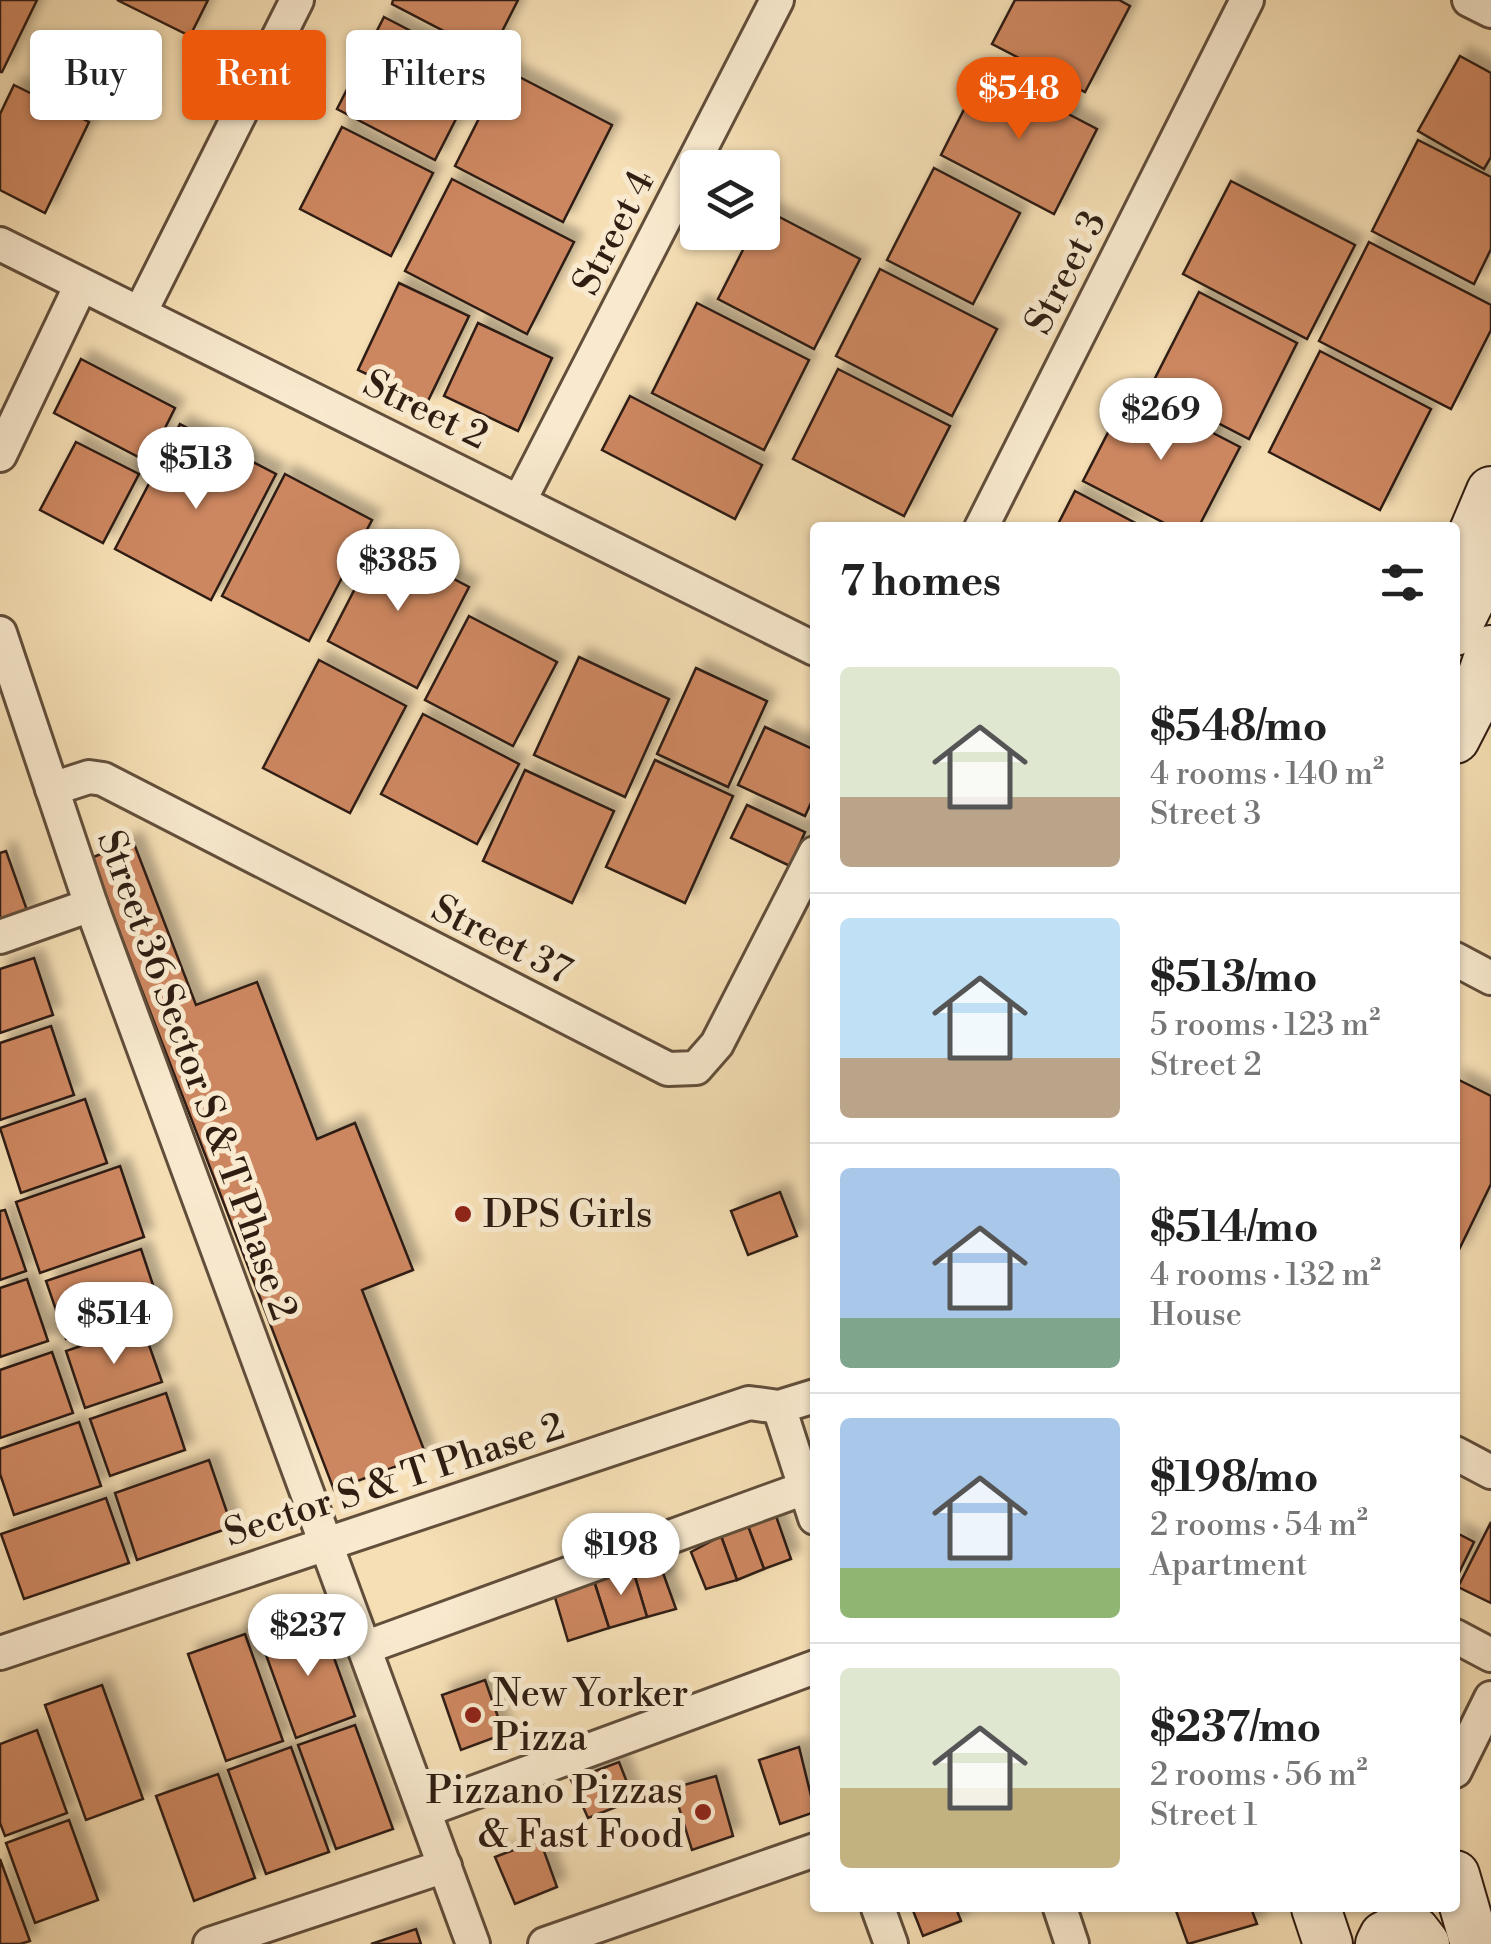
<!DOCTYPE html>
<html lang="en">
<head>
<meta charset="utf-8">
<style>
  :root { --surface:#fff; --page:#f2f2f2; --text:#222; --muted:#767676; --line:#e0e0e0; --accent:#ea580c }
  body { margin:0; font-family:"Libre Bodoni",serif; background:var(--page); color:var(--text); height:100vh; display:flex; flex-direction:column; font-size:38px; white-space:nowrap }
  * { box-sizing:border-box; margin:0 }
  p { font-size:32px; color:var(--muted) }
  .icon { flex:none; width:55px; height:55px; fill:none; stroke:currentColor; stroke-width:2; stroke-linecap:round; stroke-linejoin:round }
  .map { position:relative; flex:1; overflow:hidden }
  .details { position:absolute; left:810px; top:522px; width:650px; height:1390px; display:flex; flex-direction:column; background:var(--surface); border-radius:10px; box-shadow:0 2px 8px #0004 }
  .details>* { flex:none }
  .top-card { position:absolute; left:30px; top:30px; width:630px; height:90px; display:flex; gap:20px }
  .controls { position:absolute; left:680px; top:150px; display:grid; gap:20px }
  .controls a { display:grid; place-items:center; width:100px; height:100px; border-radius:10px; background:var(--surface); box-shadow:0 2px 8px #0004; font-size:50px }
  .price { position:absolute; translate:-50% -85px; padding:0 22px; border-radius:35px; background:#fff; color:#222; font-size:32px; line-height:65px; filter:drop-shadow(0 2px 5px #0008) }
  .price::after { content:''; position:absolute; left:50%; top:60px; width:30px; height:22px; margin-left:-15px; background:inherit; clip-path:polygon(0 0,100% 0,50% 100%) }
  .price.active { background:var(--accent); color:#fff }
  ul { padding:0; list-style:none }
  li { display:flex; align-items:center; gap:30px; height:250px; padding:0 30px }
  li+li { border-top:2px solid var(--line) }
  li span { display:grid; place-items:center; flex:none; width:280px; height:200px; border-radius:10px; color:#555 }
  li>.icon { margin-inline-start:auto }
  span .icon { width:120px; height:120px; fill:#fffc; stroke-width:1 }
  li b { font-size:42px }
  h2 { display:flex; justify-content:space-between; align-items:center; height:120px; padding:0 30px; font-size:42px }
  .tag { padding:0 35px; border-radius:10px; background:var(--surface); box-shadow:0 2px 8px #0004; font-size:35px; line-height:90px }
  .tag.active { background:var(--accent); color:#fff }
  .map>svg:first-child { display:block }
  .building { fill:#cd8761; stroke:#2f1d12; stroke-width:2.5; filter:url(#shadow) }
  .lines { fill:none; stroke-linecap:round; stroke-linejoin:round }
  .minor-casing { stroke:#614e3b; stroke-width:38 }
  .secondary-casing { stroke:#2f1d12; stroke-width:52 }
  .minor { stroke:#f9eacf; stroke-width:32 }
  .secondary { stroke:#f9eacf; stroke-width:48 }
  .poi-dot { fill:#8f2418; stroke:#f9eacf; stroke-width:4 }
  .labels { text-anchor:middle; stroke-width:10; stroke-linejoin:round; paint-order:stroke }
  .street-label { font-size:38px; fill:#2f1d12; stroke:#f9eacf }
  .poi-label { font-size:38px; fill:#2f1d12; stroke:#f9eacf; text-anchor:start }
</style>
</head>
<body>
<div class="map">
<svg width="1491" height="1944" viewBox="0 0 1491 1944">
  <defs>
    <filter id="shadow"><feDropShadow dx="9" dy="-9" stdDeviation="5" flood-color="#0004"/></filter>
  </defs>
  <rect width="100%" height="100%" fill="#f6dfb5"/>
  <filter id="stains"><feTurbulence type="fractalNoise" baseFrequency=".002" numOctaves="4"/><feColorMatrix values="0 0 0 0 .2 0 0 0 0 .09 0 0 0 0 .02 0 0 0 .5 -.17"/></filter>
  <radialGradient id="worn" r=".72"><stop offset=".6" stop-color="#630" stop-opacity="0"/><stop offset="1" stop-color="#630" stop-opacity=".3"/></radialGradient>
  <!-- building -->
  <g class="building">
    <polygon points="0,0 37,0 2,72 0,72"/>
    <polygon points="117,0 208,0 190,36"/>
    <polygon points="393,0 518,0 490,55 392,4"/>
    <polygon points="1015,0 1119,0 1130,6 1085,92 992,44"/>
    <polygon points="384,17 482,68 435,160 337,109"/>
    <polygon points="1460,56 1491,73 1491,157 1484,169 1418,131"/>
    <polygon points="504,69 612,125 563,222 455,166"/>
    <polygon points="984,70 1097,129 1054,214 941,155"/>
    <polygon points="14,85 89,122 45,213 0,190 0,114"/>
    <polygon points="342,127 433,173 391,256 300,209"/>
    <polygon points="1418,140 1491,177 1491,249 1474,284 1372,231"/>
    <polygon points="934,168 1020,213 973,304 887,260"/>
    <polygon points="452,179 574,242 527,334 405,271"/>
    <polygon points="1231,181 1355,245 1307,339 1183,274"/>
    <polygon points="764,209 860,259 814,349 718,299 752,232 762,232"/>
    <polygon points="1369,242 1491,305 1491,330 1451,409 1319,341"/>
    <polygon points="880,269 997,329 952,416 836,356"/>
    <polygon points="399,283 469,316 427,403 358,370"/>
    <polygon points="1199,292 1297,343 1249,439 1150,388"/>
    <polygon points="697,303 809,360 764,450 652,393"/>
    <polygon points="478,323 552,358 518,431 444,396"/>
    <polygon points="1320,351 1431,409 1380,510 1269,452"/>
    <polygon points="81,359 175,408 148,462 54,413"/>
    <polygon points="838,369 950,426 904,516 793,459"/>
    <polygon points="1130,390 1240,447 1198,528 1174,528 1083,481"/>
    <polygon points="630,396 762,465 735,519 602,450"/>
    <polygon points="180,424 276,474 211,600 115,549"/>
    <polygon points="76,442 139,474 103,543 40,510"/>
    <polygon points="285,474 372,520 309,641 222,596"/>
    <polygon points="1075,491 1145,528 1056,528"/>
    <polygon points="380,540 469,587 417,688 328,641"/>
    <polygon points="469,616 557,662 513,746 425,700"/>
    <polygon points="579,657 669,699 625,797 534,755"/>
    <polygon points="319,660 406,706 350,813 263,768"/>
    <polygon points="696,668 767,701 728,787 657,754"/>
    <polygon points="423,714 519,764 477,844 381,794"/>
    <polygon points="765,727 815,750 815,794 805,816 738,785"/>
    <polygon points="655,760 733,796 685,903 606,867"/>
    <polygon points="525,770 614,811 572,903 483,861"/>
    <polygon points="747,805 805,832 790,866 731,838"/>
    <polygon points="133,841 196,1005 257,982 317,1139 355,1123 413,1270 362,1290 426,1455 334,1490 91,858"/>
    <polygon points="6,851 28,913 0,923 0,853"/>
    <polygon points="34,958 53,1015 0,1033 0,969"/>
    <polygon points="51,1026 74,1095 0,1120 0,1043"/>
    <polygon points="1455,1078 1491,1096 1491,1184 1455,1258"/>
    <polygon points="85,1099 107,1163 21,1193 0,1128"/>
    <polygon points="120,1166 144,1237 40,1273 16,1202"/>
    <polygon points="780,1192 797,1236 748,1255 731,1211"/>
    <polygon points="5,1210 26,1271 0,1280 0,1211"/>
    <polygon points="141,1249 160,1306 66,1339 46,1281"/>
    <polygon points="27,1279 48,1341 0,1357 0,1288"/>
    <polygon points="142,1325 162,1382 85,1408 66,1351"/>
    <polygon points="52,1352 73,1413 0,1438 0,1370"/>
    <polygon points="166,1393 185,1450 110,1476 90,1419"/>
    <polygon points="79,1422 101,1486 14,1515 0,1474 0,1449"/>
    <polygon points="209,1460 232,1527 137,1560 115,1493"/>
    <polygon points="106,1498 129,1563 24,1599 1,1534"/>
    <polygon points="776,1516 791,1559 764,1569 748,1526"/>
    <polygon points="1491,1522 1491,1603 1458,1587"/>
    <polygon points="748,1526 764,1569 737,1580 721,1536"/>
    <polygon points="1455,1532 1474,1542 1455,1581"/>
    <polygon points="721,1536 737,1580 706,1589 691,1552"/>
    <polygon points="658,1559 676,1609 647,1617 632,1567"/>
    <polygon points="632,1567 647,1617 609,1628 594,1581"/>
    <polygon points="594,1581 609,1628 568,1641 554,1594"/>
    <polygon points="320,1619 355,1716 296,1738 261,1641"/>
    <polygon points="245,1634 283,1741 226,1761 188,1654"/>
    <polygon points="485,1680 504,1734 461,1750 442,1695"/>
    <polygon points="102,1685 143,1799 86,1820 45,1705"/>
    <polygon points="355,1725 393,1829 336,1849 298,1745"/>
    <polygon points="37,1730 67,1813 5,1836 0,1823 0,1744"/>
    <polygon points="291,1747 329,1852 266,1874 228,1770"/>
    <polygon points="799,1747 815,1812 780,1824 759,1760"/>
    <polygon points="619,1762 634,1800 588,1818 571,1780"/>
    <polygon points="218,1774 255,1878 194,1901 156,1796"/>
    <polygon points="716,1776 733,1836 692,1850 673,1788"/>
    <polygon points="69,1820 98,1900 35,1923 6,1843"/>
    <polygon points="540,1840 557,1887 515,1904 495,1857"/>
    <polygon points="0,1859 30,1941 20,1944 0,1944"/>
    <polygon points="912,1908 956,1908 961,1921 923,1936"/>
    <polygon points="1175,1908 1251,1908 1257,1924 1188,1944"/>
    <polygon points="416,1929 421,1944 371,1944"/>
  </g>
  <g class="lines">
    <!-- minor casing -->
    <g class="minor-casing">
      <g id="minor">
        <polyline points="1469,0 1491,11"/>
        <polyline points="0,244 815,649"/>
        <polyline points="140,313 297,0"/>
        <polyline points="0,455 81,285"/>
        <polyline points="520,500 777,0"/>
        <polyline points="981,528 1247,0"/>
        <polyline points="0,633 91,905 473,1944"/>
        <polyline points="52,789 89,777 103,779 668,1069 696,1068 717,1044 815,853"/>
        <polyline points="0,937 91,905"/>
        <polyline points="1455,959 1491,978"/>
        <polyline points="779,1407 815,1518"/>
        <polyline points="1455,1453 1491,1472"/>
        <polyline points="1455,1636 1491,1655"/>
        <polyline points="364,1648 805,1488"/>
        <polyline points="0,1653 749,1403 779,1407 815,1396"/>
        <polyline points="1455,1771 1491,1698"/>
        <polyline points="426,1810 815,1667"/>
        <polyline points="878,1908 891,1944"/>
        <polyline points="1060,1908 1072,1944"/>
        <polyline points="210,1944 445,1866"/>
        <polyline points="545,1944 815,1850"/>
      </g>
    </g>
    <!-- secondary casing -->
    <g class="secondary-casing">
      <g id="secondary">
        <polyline points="1455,576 1491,491"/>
        <polyline points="1455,631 1491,558"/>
        <polyline points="1455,739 1471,708 1491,650"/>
        <polyline points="1455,1875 1475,1944"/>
        <polyline points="1316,1908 1328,1944"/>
        <polyline points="1380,1944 1384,1936 1401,1927 1415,1931 1425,1944"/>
      </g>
    </g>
    <!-- minor -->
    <use href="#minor" class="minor"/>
    <!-- secondary -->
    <use href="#secondary" class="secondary"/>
  </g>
  <!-- markers -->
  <g class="poi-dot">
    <circle cx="463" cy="1214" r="10"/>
    <circle cx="473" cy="1715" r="10"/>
    <circle cx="703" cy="1812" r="10"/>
  </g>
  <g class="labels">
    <!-- street labels -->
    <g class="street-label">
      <text transform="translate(613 232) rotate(-63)" y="13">Street 4</text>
      <text transform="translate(1065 272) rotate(-63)" y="13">Street 3</text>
      <text transform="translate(426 409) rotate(26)" y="13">Street 2</text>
      <text transform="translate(502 939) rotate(27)" y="13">Street 37</text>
      <text transform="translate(198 1075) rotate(70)" y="13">Street 36 Sector S &amp; T Phase 2</text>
      <text transform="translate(394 1479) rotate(-18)" y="13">Sector S &amp; T Phase 2</text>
    </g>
    <!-- poi labels -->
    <g class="poi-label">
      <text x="483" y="1227">DPS Girls</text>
      <text x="493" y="1706">New Yorker<tspan x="493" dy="44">Pizza</tspan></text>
      <text x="683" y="1803" text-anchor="end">Pizzano Pizzas<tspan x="683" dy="44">&amp; Fast Food</tspan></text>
    </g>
  </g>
  <rect width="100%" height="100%" filter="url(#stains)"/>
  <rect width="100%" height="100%" fill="url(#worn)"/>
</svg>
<div class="controls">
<a><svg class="icon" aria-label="layers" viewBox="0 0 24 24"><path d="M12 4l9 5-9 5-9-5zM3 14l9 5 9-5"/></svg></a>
</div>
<b class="price active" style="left:1019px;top:142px">$548</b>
<b class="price" style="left:1161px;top:463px">$269</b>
<b class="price" style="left:196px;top:512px">$513</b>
<b class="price" style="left:398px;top:614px">$385</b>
<b class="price" style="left:114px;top:1367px">$514</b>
<b class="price" style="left:621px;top:1598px">$198</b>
<b class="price" style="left:308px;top:1679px">$237</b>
<div class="top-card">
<a class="tag">Buy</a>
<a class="tag active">Rent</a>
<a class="tag">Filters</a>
</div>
<section class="details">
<h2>7 homes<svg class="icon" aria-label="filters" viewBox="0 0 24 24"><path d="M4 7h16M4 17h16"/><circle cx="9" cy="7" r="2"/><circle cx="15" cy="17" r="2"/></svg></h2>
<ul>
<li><span style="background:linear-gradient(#dfe7d0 65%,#b9a48a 0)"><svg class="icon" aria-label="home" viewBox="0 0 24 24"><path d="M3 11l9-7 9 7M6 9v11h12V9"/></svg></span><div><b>$548/mo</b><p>4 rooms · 140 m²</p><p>Street 3</p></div></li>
<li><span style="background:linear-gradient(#bfe0f5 70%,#b9a48a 0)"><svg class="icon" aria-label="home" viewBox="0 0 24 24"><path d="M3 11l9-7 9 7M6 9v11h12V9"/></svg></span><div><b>$513/mo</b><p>5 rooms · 123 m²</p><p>Street 2</p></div></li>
<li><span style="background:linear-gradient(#a9c7e8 75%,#7fa58c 0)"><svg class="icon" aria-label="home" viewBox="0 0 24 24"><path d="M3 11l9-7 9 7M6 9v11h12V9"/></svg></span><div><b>$514/mo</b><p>4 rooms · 132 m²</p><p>House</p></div></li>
<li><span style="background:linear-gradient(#a9c7e8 75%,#8fb573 0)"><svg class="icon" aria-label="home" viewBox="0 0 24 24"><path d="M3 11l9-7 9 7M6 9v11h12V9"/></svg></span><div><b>$198/mo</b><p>2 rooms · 54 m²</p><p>Apartment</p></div></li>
<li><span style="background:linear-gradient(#dfe7d0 60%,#c2b280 0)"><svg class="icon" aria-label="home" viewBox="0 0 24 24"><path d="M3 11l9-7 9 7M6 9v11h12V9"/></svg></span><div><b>$237/mo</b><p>2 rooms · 56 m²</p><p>Street 1</p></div></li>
</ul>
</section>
</div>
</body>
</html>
